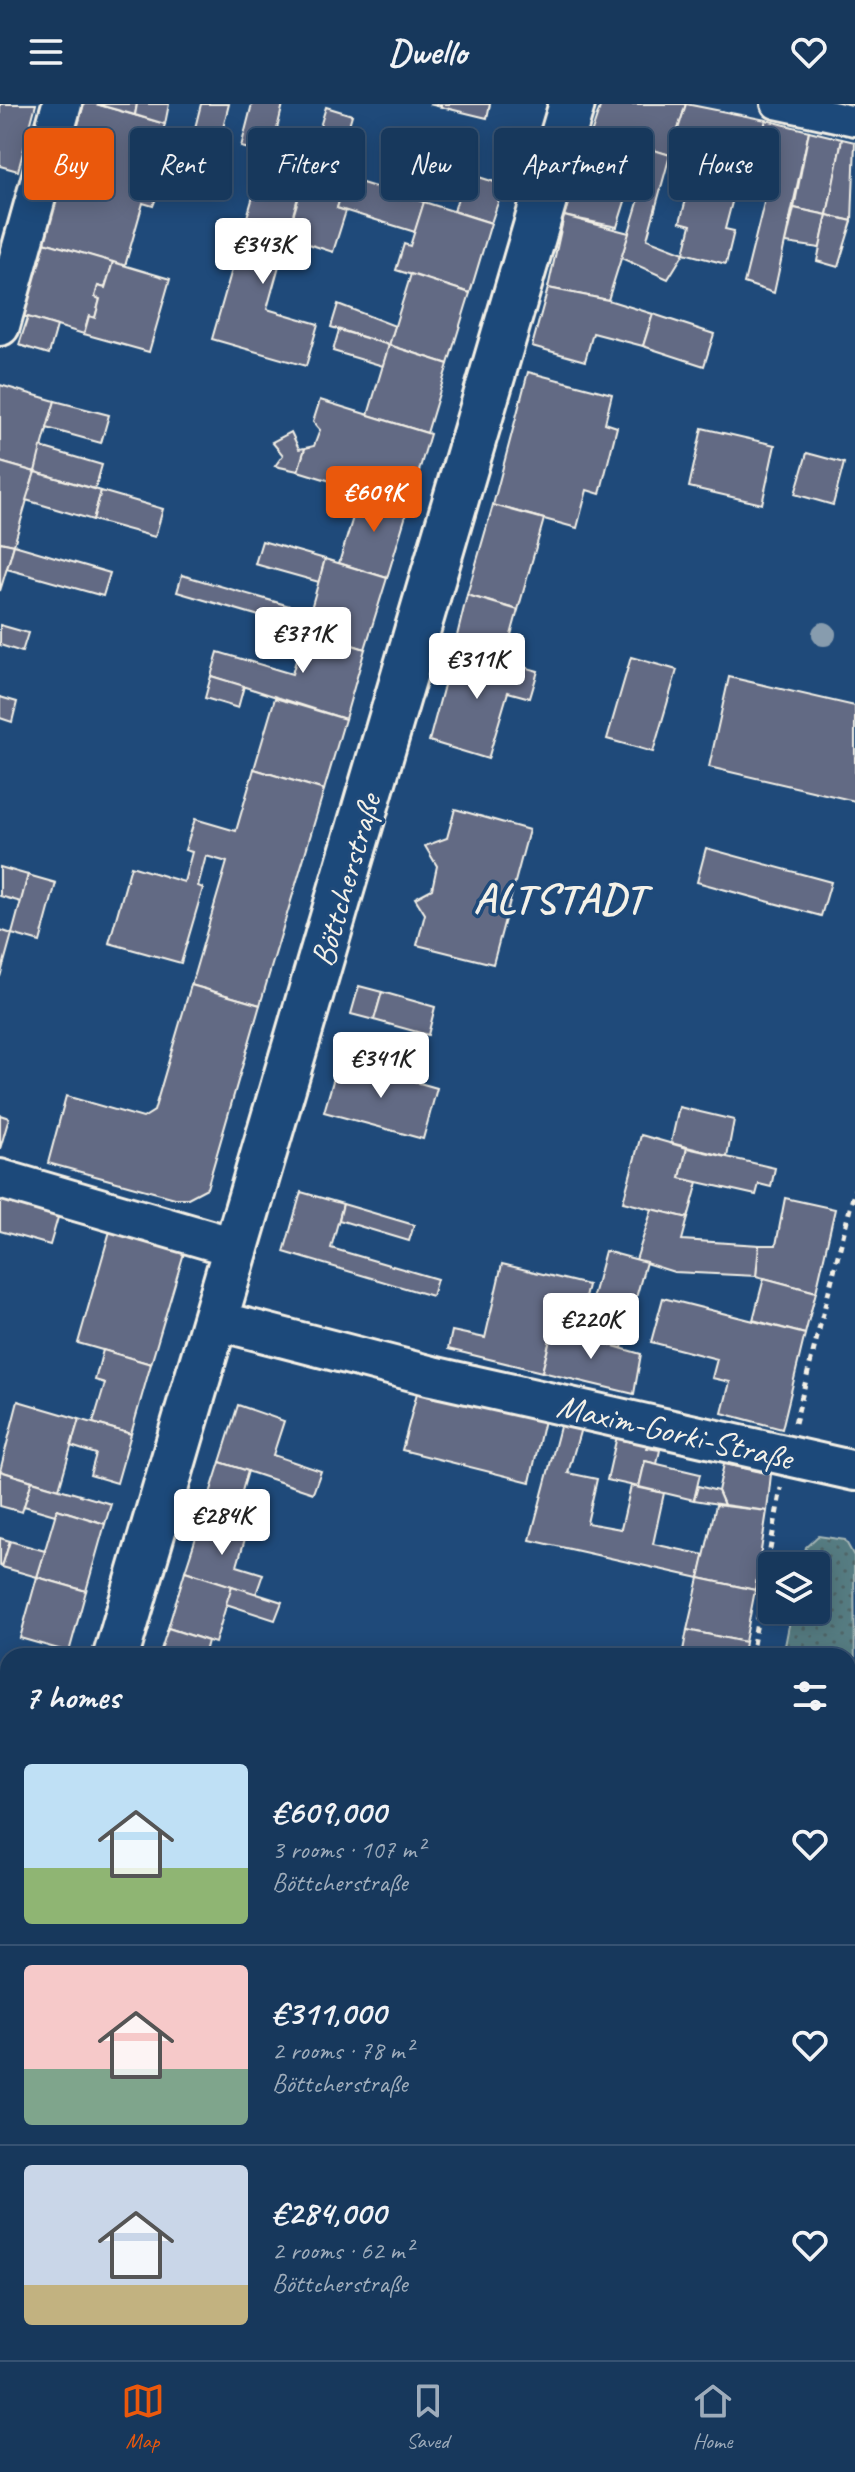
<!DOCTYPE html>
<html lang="en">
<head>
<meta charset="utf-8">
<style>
  :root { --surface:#17385c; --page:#244365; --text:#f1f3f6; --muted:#9eacbb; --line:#365272; --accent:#ea580c }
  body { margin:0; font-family:Caveat,sans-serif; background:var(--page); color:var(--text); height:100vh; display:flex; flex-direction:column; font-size:30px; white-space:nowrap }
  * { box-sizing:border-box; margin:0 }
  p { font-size:26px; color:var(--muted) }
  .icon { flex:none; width:44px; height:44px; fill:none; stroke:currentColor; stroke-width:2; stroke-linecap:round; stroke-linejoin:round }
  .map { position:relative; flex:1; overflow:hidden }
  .side { position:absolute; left:0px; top:1544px; width:856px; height:712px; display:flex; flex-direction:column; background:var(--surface); border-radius:24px 24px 0 0; box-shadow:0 4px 20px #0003,0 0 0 2px var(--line) }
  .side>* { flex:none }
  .hud { position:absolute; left:24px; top:24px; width:808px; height:72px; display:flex; gap:16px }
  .fabs { position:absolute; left:758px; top:1448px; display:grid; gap:16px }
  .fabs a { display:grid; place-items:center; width:72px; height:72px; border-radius:8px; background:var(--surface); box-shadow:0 4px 20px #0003,0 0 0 2px var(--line); font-size:40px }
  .price { position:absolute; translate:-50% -68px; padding:0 18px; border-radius:8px; background:#fff; color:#222; font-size:26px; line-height:52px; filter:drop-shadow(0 2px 4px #0008) }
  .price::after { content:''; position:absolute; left:50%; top:48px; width:24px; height:18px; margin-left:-12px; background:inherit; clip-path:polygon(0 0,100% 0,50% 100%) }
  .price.active { background:var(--accent); color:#fff }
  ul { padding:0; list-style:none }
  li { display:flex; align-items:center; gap:24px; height:200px; padding:0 24px }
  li+li { border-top:2px solid var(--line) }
  li span { display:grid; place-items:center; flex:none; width:224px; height:160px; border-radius:8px; color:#555 }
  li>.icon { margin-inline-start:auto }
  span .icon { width:96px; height:96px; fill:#fffc; stroke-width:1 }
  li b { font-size:34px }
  h2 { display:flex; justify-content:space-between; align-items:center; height:96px; padding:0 24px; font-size:34px }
  .tag { padding:0 28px; border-radius:8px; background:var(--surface); box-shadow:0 4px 20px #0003,0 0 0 2px var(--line); font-size:28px; line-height:72px }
  .tag.active { background:var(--accent); color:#fff }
  header { display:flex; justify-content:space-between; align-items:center; height:104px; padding:0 24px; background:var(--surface); font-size:36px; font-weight:800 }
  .dock { display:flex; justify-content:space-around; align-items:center; height:112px; border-top:2px solid var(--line); background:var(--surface); font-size:22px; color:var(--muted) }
  .dock a { display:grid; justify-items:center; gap:4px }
  .dock .active { color:var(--accent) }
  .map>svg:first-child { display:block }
  .grass { fill:url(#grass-dots); stroke:#a5b6b5; stroke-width:2 }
  .building { fill:#626a84; stroke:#f4f1e8; stroke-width:2 }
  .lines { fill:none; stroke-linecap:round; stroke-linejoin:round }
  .service-casing { stroke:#f4f1e8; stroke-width:24 }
  .pedestrian-casing { stroke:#f4f1e8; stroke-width:34 }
  .minor-casing { stroke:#f4f1e8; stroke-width:44 }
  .tertiary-casing { stroke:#f4f1e8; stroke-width:50 }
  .path { stroke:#f4f1e8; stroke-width:5; stroke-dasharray:6 6; stroke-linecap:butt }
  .service { stroke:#1f4a7a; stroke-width:18 }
  .pedestrian { stroke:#1f4a7a; stroke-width:28 }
  .minor { stroke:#1f4a7a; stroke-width:38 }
  .tertiary { stroke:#1f4a7a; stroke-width:44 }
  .tree { fill:#879cae }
  .labels { text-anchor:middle; stroke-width:7; stroke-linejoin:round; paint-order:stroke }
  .street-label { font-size:34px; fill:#f4f1e8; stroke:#1f4a7a }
  .district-label { font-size:42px; font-weight:bold; letter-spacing:2px; fill:#f4f1e8; stroke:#1f4a7a }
</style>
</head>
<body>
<header><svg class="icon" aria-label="menu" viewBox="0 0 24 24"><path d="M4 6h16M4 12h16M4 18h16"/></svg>Dwello<svg class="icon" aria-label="heart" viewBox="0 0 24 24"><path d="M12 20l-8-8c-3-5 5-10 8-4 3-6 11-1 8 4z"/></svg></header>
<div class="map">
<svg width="855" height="2256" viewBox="0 0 855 2256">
  <defs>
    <pattern id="grass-dots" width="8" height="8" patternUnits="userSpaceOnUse" patternTransform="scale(2)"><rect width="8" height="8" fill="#567c82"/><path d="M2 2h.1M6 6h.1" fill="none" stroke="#506567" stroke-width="1.8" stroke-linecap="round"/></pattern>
  </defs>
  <rect width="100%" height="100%" fill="#1f4a7a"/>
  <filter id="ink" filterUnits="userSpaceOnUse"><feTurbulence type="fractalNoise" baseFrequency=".0125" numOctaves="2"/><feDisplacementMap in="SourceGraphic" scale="16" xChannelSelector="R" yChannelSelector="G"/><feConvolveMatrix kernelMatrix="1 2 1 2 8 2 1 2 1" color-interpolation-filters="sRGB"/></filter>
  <g filter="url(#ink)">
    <!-- grass -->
    <g class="grass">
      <polygon points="818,1432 845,1436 854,1452 855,1580 848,1652 848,1552 783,1552 792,1506 816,1506 816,1462 802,1462 806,1443"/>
      <polygon points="0,2210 8,2212 8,2248 101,2248 99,2256 0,2256"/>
      <polygon points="438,2248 618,2248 618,2256 437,2256"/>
    </g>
    <!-- building -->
    <g class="building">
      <polygon points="0,0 36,0 18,67 0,62"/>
      <polygon points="84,0 96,0 165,20 144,90 156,94 153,102 143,99 125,162 44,138"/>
      <polygon points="96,0 137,0 135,11"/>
      <polygon points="137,0 169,0 165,20 135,11"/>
      <polygon points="201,0 229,0 220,36 194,28"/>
      <polygon points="252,0 283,0 271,50 241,43"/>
      <polygon points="429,0 490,0 487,14"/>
      <polygon points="601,0 686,0 670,51 642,43 617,123 564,112"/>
      <polygon points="686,0 766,16 749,83 737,79 725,125 734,127 726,160 684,149 691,121 680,118 696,58 670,51"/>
      <polygon points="326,3 352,11 334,70 308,62"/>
      <polygon points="766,16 809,27 774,189 744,179 767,87 749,83"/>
      <polygon points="405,21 477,39 466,69 397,48"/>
      <polygon points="809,27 842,35 827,111 794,104"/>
      <polygon points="842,35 855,38 852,117 827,111"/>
      <polygon points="654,46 670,51 647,135 684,149 668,175 621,154"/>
      <polygon points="308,62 346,74 337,104 346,107 333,148 287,133"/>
      <polygon points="466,69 504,81 491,119 454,107"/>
      <polygon points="346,74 424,98 415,128 337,104"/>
      <polygon points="256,82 298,93 267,205 318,220 306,262 212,235"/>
      <polygon points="424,98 491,119 470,189 396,166 404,140 410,142"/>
      <polygon points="794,104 827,111 820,144 786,139"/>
      <polygon points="827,111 852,117 838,163 817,157"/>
      <polygon points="564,112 629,129 608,196 548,184"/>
      <polygon points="44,138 113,158 105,184 98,182 95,193 100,195 95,214 89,212 84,230 23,212"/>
      <polygon points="113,158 170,175 149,248 84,230 89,212 95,214 100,195 95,193 98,182 105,184"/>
      <polygon points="411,170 470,189 448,260 389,241"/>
      <polygon points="548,184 608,196 653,210 643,242 593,229 585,257 532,242"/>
      <polygon points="338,200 395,222 389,241 331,223"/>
      <polygon points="653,210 714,230 704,262 643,242"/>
      <polygon points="28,213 57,222 49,250 19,241"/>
      <polygon points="339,226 389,241 383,262 333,247"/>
      <polygon points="389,241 448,260 427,329 368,311"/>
      <polygon points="528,268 612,290 605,319 617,323 600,390 587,386 577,424 493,401"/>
      <polygon points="0,281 55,297 35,368 0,358"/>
      <polygon points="320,296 430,330 409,401 298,367 305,344 314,342 320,326 313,318"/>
      <polygon points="55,297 109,311 101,339 47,324"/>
      <polygon points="702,324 775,341 762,400 689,383"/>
      <polygon points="291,328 299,345 305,344 298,367 275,362 283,351 272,338"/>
      <polygon points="41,343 102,361 95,385 35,368"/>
      <polygon points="807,349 844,359 833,401 795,390"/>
      <polygon points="0,358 35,368 14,441 0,438"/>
      <polygon points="35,368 101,387 93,416 26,396"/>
      <polygon points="101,387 163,405 155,433 93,416"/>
      <polygon points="361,387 409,401 387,474 339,459"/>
      <polygon points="493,401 544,415 518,506 467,491"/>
      <polygon points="262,437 325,455 319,478 255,460"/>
      <polygon points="0,438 14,441 0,487"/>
      <polygon points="14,441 110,469 103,492 7,465"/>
      <polygon points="325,455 387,474 365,545 305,526"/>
      <polygon points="182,471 293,503 287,520 177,488"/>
      <polygon points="467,491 518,506 504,556 454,544"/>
      <polygon points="0,521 28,529 22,548 0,541"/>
      <polygon points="305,526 365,545 345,615 211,572 218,548 292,570"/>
      <polygon points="454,544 538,567 530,594 508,588 488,655 429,637"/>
      <polygon points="631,553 677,566 653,648 607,635"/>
      <polygon points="211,572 244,582 238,604 205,594"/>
      <polygon points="729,573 855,602 855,697 709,663"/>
      <polygon points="0,593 17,598 12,618 0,614"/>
      <polygon points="275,594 345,615 324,686 254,665"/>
      <polygon points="254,665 324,686 260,901 191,881 227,758 206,752 198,782 203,784 181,859 109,839 131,762 184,778 192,748 185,746 195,715 236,727"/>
      <polygon points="455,705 529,726 493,860 417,841 425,810 415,794 432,785 437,762 425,742 447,734"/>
      <polygon points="706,744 831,778 821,812 697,778"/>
      <polygon points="0,763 28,771 21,798 0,792"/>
      <polygon points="28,771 56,779 40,838 12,830"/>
      <polygon points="0,826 12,830 0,873"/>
      <polygon points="191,881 260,901 207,1084 188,1094 175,1094 48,1059 66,992 143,1014 154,1007"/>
      <polygon points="359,882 382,888 374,916 351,910"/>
      <polygon points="382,888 435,903 428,931 374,916"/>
      <polygon points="339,956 437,984 423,1035 324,1008"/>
      <polygon points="679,1003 734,1016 727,1053 671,1039"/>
      <polygon points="0,1011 9,1014 0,1045"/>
      <polygon points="641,1031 687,1044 680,1074 698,1078 688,1114 623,1098"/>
      <polygon points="687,1044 775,1064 771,1083 759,1080 756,1091 680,1074"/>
      <polygon points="301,1088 343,1100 331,1144 437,1175 432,1192 284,1148"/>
      <polygon points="0,1094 59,1110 50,1141 0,1127"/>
      <polygon points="785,1094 835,1105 816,1188 756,1172 759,1141 776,1141"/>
      <polygon points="343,1100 414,1121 409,1137 339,1116"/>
      <polygon points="652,1105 688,1114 682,1136 759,1141 756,1172 674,1168 636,1156"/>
      <polygon points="110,1127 184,1149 151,1260 78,1239"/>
      <polygon points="605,1147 646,1158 622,1244 582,1233"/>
      <polygon points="502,1160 588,1181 578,1225 554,1220 542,1268 448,1245 452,1227 485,1234"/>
      <polygon points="764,1174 816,1188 805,1230 753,1216"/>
      <polygon points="663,1194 805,1230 782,1325 722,1309 730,1278 712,1274 717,1255 651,1238"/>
      <polygon points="554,1220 578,1225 582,1233 641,1250 634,1290 542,1268"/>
      <polygon points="103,1246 151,1260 131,1330 93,1319 105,1279 95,1276"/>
      <polygon points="417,1289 544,1316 530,1378 402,1346"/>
      <polygon points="18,1297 79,1315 59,1385 0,1367"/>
      <polygon points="238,1301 284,1317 273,1351 321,1367 313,1389 220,1358"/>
      <polygon points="79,1315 131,1330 117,1379 90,1371 96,1350 71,1342"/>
      <polygon points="561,1319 581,1324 568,1369 597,1375 587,1419 621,1425 631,1382 664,1389 653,1440 705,1451 699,1474 530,1436"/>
      <polygon points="617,1332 649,1339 647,1344 660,1346 657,1360 645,1357 639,1383 607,1376"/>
      <polygon points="645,1357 700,1370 694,1396 639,1383"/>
      <polygon points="220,1358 248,1367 231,1424 202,1415"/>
      <polygon points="724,1360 771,1370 767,1407 724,1401 718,1387"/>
      <polygon points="0,1367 32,1377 22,1408 0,1402"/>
      <polygon points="32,1377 111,1400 105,1420 57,1405 55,1411 24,1402"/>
      <polygon points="698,1382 718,1387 724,1401 694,1396"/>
      <polygon points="716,1401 767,1407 755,1486 699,1474"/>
      <polygon points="57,1405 105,1420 86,1487 37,1473"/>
      <polygon points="202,1415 247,1428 237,1462 263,1470 256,1490 185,1467"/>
      <polygon points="0,1434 10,1437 2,1463 0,1462"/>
      <polygon points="10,1437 45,1447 37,1473 2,1463"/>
      <polygon points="185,1467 232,1482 215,1539 168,1524"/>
      <polygon points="37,1473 86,1487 69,1548 20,1534"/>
      <polygon points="699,1474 755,1486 745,1538 687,1526"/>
      <polygon points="232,1482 282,1498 275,1516 226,1500"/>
      <polygon points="168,1524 208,1537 204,1552 159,1552"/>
      <polygon points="687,1526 745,1538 743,1552 682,1552"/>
      <polygon points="0,1561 8,1564 8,1603 0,1600"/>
      <polygon points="0,1600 8,1603 8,1682 0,1679"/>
      <polygon points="0,1679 8,1682 7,1761 0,1759"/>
      <polygon points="5,2084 8,2085 8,2151 0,2148 0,2098"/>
      <polygon points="101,2248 168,2248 166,2256 99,2256"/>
      <polygon points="168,2248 184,2248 221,2256 166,2256"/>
    </g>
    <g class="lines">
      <!-- service casing -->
      <g class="service-casing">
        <polyline id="service" points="848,1600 855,1601"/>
      </g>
      <!-- pedestrian casing -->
      <g class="pedestrian-casing">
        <polyline id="pedestrian" points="776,0 855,17"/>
      </g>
      <!-- minor casing -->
      <g class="minor-casing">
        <g id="minor">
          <polyline points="0,222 62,0"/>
          <polyline points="0,1075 237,1144"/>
          <polyline points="215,1216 432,1272 855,1367"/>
          <polyline points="0,2177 8,2179"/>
          <polyline points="628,2252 651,2256"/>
        </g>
      </g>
      <!-- tertiary casing -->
      <g class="tertiary-casing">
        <g id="tertiary">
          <polyline points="116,1552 572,0"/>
          <polyline points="848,1927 855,1833"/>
          <polyline points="0,1946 8,1919"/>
          <polyline points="829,2256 830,2248"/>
        </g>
      </g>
      <!-- path -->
      <g class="path">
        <polyline points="795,1319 855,1085"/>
        <polyline points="751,1552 781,1384"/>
        <polyline points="529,2248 596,2251"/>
      </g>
      <!-- service -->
      <use href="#service" class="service"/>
      <!-- pedestrian -->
      <use href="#pedestrian" class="pedestrian"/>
      <!-- minor -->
      <use href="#minor" class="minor"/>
      <!-- tertiary -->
      <use href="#tertiary" class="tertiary"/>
    </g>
    <!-- trees -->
    <circle class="tree" cx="824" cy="530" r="12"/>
  </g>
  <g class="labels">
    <!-- street labels -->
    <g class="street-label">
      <text transform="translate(345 776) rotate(-74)" y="12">Böttcherstraße</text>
      <text transform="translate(675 1327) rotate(13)" y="12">Maxim-Gorki-Straße</text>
    </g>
    <!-- district labels -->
    <g class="district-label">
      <text x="560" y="808">ALTSTADT</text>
    </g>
  </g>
</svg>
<div class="fabs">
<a><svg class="icon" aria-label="layers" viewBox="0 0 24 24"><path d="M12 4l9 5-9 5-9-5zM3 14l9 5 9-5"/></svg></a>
</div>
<b class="price" style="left:263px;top:182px">€343K</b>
<b class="price active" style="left:374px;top:430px">€609K</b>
<b class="price" style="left:303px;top:571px">€371K</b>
<b class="price" style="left:477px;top:597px">€311K</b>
<b class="price" style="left:381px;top:996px">€341K</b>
<b class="price" style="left:591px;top:1257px">€220K</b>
<b class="price" style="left:222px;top:1453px">€284K</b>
<div class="hud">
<a class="tag active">Buy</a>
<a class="tag">Rent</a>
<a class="tag">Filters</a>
<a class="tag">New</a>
<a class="tag">Apartment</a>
<a class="tag">House</a>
</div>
<section class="side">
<h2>7 homes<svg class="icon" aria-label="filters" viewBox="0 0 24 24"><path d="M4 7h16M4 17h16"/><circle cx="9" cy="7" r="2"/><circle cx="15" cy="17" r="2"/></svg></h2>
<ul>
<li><span style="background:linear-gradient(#bfe0f5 65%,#8fb573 0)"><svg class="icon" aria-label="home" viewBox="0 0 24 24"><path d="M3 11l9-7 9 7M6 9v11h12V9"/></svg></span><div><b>€609,000</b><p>3 rooms · 107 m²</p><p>Böttcherstraße</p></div><svg class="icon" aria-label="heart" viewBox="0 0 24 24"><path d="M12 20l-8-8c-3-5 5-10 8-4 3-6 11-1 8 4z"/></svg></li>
<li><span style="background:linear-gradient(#f6c9c9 65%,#7fa58c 0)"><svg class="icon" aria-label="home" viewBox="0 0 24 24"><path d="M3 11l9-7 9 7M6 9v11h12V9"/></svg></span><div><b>€311,000</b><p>2 rooms · 78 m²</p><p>Böttcherstraße</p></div><svg class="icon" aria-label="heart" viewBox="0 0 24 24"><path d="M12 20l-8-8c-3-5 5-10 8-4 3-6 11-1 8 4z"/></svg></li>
<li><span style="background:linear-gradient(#c9d6e8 75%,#c2b280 0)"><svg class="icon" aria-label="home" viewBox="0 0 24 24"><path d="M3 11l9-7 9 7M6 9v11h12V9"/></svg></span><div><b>€284,000</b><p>2 rooms · 62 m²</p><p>Böttcherstraße</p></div><svg class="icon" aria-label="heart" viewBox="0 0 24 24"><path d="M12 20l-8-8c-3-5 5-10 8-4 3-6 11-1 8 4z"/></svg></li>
</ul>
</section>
</div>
<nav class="dock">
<a class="active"><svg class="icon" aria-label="map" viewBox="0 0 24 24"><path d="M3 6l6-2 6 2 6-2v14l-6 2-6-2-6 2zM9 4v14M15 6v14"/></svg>Map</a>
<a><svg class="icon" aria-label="saved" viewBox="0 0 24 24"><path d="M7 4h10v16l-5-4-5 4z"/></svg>Saved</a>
<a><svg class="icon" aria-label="home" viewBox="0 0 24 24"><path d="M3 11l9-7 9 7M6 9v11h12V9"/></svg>Home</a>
</nav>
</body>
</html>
